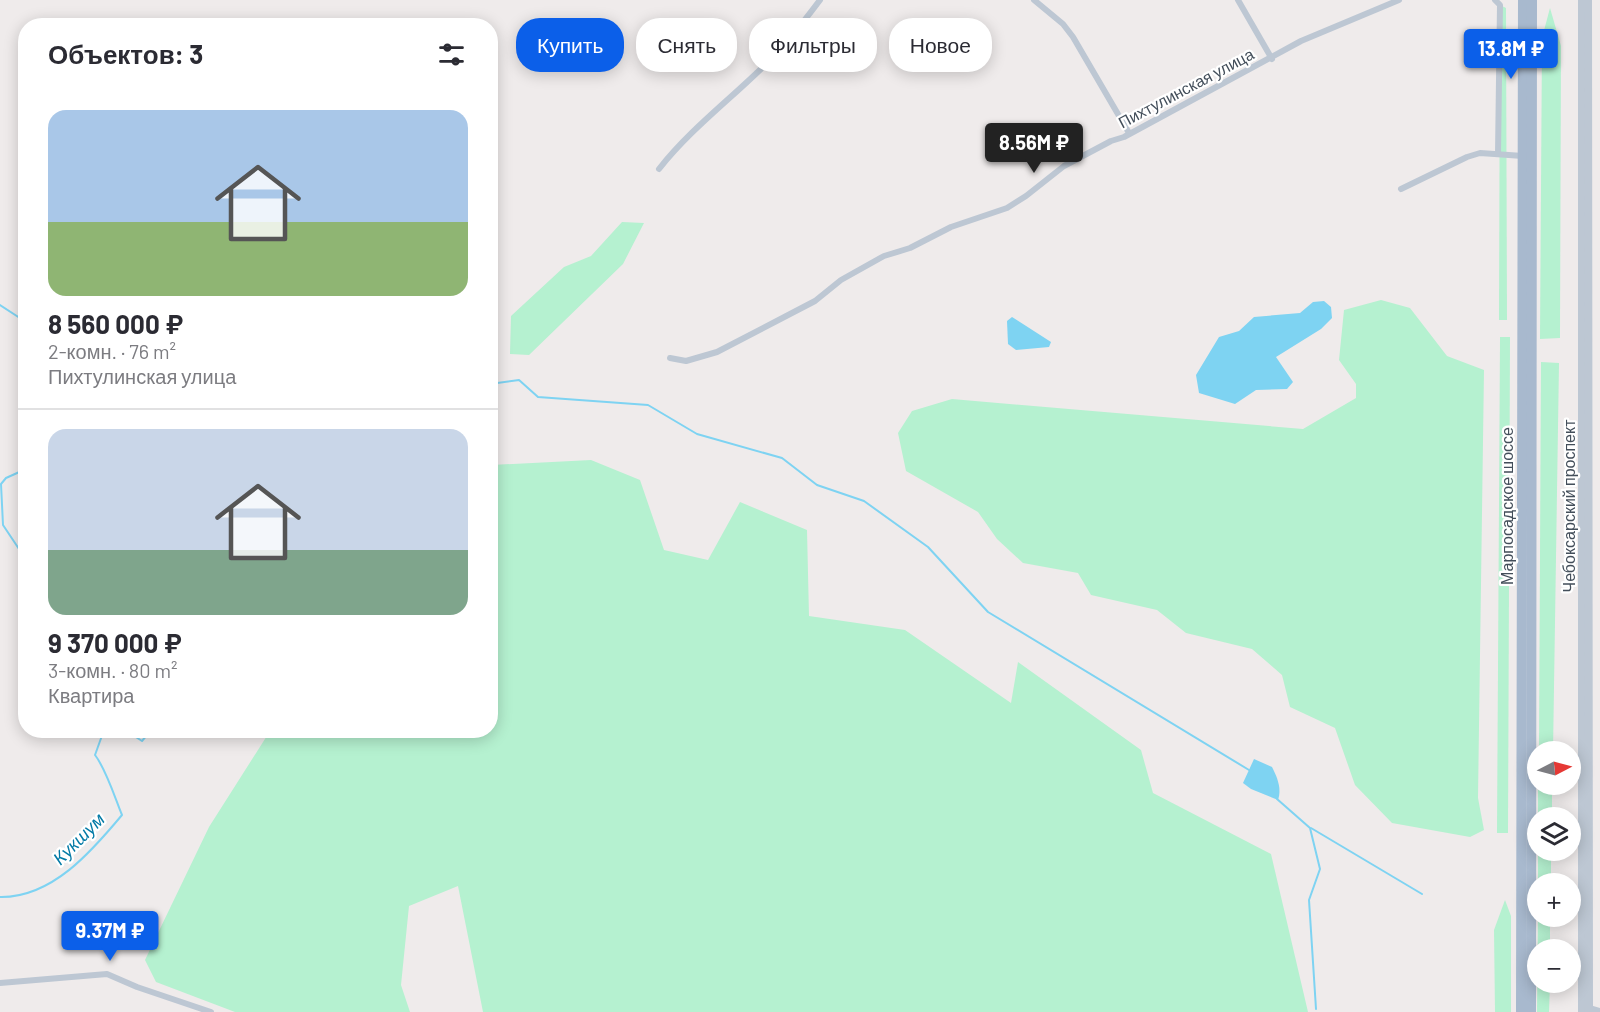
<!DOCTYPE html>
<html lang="ru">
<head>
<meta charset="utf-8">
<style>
  :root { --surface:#fff; --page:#f7f7f7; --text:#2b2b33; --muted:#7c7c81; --line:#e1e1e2; --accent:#0b5fe9 }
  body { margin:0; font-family:Barlow,sans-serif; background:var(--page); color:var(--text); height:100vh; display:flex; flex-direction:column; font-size:22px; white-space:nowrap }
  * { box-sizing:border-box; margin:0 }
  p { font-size:20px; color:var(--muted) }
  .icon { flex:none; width:33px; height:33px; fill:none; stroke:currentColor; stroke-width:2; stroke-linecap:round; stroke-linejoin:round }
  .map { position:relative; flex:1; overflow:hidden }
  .panel { position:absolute; left:18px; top:18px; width:480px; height:720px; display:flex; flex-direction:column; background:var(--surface); border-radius:24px; box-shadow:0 3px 15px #0003 }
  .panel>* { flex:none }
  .hud { position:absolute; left:516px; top:18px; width:570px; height:54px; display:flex; gap:12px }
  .needle { width:39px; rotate:84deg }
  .fabs { position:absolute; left:1527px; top:741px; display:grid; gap:12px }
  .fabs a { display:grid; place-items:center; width:54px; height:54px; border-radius:50%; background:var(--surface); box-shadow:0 3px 15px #0003; font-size:30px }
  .price { position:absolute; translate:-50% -51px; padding:0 14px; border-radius:6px; background:var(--accent); color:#fff; font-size:20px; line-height:39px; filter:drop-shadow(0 2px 3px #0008) }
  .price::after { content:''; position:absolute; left:50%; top:36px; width:18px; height:14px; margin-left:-9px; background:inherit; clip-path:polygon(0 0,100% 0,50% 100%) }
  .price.on { background:#222; color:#fff }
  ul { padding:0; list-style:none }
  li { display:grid; align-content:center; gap:12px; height:318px; padding:0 30px }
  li+li { border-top:2px solid var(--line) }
  li span { display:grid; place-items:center; height:186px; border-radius:18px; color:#555 }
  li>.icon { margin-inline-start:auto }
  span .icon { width:108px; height:108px; fill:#fffc; stroke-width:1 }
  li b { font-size:26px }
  h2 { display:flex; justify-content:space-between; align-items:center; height:72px; padding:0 30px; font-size:26px }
  .chip { padding:0 21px; border-radius:24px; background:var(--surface); box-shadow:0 3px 15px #0003; font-size:21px; line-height:54px }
  .chip.on { background:var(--accent); color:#fff }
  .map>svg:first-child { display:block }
  .green { fill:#b5f1d0 }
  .water { fill:#7ed3f2 }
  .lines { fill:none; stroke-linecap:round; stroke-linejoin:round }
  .stream { stroke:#7ed3f2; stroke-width:2 }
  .minor { stroke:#bdc7d3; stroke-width:6 }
  .tertiary { stroke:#bdc7d3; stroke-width:8 }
  .primary { stroke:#a8b9ce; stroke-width:10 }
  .labels { text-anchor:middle; stroke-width:4.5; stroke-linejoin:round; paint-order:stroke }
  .street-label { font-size:16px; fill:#434e5a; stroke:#fff }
  .water-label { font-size:18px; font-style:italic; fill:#037aa6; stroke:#fff }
</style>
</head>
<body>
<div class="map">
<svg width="1600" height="1012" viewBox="0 0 1600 1012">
  <rect width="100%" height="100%" fill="#efebeb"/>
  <!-- green -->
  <g class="green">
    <polygon points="1500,5 1506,8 1507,320 1499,320"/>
    <polygon points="1550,8 1561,46 1560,338 1540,339 1542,38"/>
    <polygon points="622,222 644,223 623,264 529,355 510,354 511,316 564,267 591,256"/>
    <polygon points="1381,300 1410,308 1447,356 1484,370 1478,798 1484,830 1470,837 1392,823 1355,785 1335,728 1290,707 1282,675 1252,649 1186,633 1157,610 1091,595 1078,573 1023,563 997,539 978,512 906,471 898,433 912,411 952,399 1303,429 1356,398 1356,384 1339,360 1344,310"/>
    <polygon points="1500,337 1510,337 1508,833 1497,833"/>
    <polygon points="1541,362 1559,363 1553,752 1539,751"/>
    <polygon points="591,460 640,480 664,550 708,560 740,502 807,530 809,616 905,630 1011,703 1018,662 1141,750 1153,793 1271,854 1308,1012 483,1012 458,886 409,906 401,985 410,1012 235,1012 156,982 145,960 209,827 270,731 490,730 491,465"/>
    <rect x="1538" y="785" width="14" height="32"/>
    <rect x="1538" y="851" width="13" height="32"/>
    <polygon points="1505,900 1511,916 1511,1012 1495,1012 1494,930"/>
    <polygon points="1538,917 1550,917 1550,949 1538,950 1538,982 1550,983 1549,1012 1537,1012"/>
  </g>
  <!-- water -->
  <g class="water">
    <polygon points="1324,301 1331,307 1332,318 1321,329 1276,357 1293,382 1287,389 1256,390 1235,404 1199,393 1196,375 1219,337 1239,331 1254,317 1300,313 1313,302"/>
    <polygon points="1012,317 1051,342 1049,347 1016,350 1008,344 1007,321"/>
    <path d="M 1254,759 L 1272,767 C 1277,777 1282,788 1278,800 L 1251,789 L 1243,783 Z"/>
  </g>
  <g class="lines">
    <!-- stream -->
    <g class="stream">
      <polyline points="0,305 26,322"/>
      <polyline points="490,384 519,380 538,397 648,405 697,434 782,458 817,485 864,501 928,547 988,612 1249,770"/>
      <polyline points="26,469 6,478 1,484 3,525 19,549 26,554"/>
      <polyline points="125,730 142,741 151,730"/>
      <polyline points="1277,799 1310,828 1320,869 1309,900 1316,1009"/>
      <polyline points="1311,828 1422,894"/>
      <path d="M 0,897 C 52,898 92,851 122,815 C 115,798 106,769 95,755 L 104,730"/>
    </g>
    <!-- minor -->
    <g class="minor">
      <polyline points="1034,0 1063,24 1073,37 1129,133"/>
      <polyline points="1238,0 1272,59"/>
      <polyline points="1495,0 1500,5 1498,154"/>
      <path d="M 659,169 C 692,127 735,96 772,58 C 790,40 805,20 820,0"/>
      <polyline points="1401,189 1467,157 1480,153 1523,156"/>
      <polyline points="670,358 686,361 717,352 815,301 841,280 884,256 910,248 951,227 1007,208 1026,196 1064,166 1111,141 1124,137 1301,41 1399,0"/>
      <polyline points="0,983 107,974 137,987 211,1012"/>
      <polyline points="1589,1008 1600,1011"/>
    </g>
    <!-- tertiary -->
    <g class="tertiary">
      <polyline points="1582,0 1582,1012"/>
      <polyline points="1588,0 1589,1012"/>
    </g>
    <!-- primary -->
    <g class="primary">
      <polyline points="1521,1012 1523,0"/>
      <polyline points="1531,1012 1532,0"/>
    </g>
  </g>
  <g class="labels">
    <!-- street labels -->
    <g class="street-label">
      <text transform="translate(1186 88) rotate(-28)" y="6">Пихтулинская улица</text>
      <text transform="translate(1507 506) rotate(-90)" y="6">Марпосадское шоссе</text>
      <text transform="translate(1569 506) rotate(-90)" y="6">Чебоксарский проспект</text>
    </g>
    <!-- water labels -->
    <g class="water-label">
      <text transform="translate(79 839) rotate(-45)" y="6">Кукшум</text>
    </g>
  </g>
</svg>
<div class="fabs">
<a><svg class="needle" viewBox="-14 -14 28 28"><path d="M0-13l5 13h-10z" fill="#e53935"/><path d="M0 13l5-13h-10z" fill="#7c7c81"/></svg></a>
<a><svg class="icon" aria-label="layers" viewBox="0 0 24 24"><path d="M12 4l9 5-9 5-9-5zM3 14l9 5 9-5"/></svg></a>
<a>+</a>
<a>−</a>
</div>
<b class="price" style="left:1511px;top:80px">13.8M ₽</b>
<b class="price on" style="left:1034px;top:174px">8.56M ₽</b>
<b class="price" style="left:110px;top:962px">9.37M ₽</b>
<div class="hud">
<a class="chip on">Купить</a>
<a class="chip">Снять</a>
<a class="chip">Фильтры</a>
<a class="chip">Новое</a>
</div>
<section class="panel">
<h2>Объектов: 3<svg class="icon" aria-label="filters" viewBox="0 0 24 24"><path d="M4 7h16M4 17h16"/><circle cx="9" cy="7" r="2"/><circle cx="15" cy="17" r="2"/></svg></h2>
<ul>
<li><span style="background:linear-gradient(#a9c7e8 60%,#8fb573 0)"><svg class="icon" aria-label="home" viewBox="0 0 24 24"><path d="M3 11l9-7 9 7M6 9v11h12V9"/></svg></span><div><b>8 560 000 ₽</b><p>2-комн. · 76 m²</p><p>Пихтулинская улица</p></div></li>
<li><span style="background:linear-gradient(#c9d6e8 65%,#7fa58c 0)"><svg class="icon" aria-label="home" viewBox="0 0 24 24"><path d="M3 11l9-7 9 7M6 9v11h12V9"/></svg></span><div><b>9 370 000 ₽</b><p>3-комн. · 80 m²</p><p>Квартира</p></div></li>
</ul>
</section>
</div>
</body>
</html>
